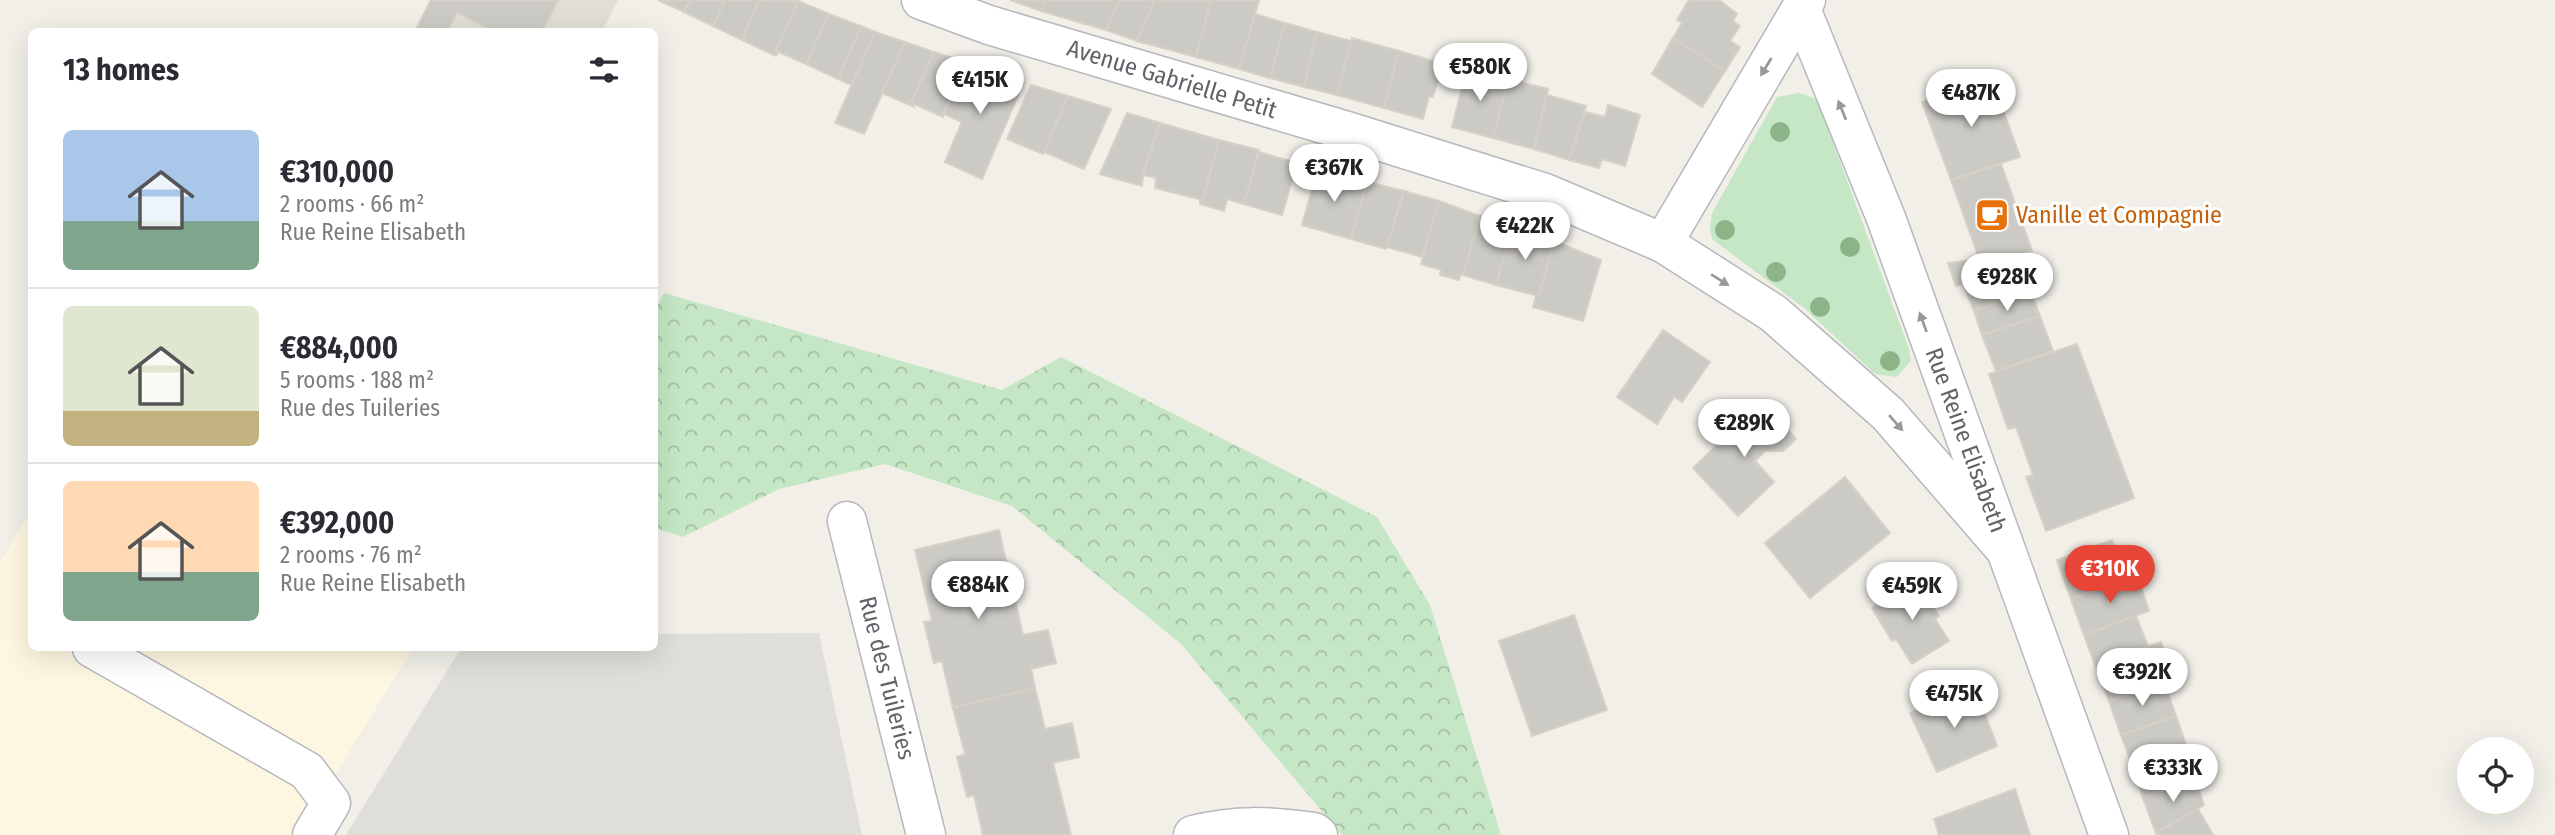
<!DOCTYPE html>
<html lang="en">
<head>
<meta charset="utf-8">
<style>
  :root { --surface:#fff; --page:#f2f2f3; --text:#2b2b33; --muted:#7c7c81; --line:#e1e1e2; --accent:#e74538 }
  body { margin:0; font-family:"Fira Sans Condensed",sans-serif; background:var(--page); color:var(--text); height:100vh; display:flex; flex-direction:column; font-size:26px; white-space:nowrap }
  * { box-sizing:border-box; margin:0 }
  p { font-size:23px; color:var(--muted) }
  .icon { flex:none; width:38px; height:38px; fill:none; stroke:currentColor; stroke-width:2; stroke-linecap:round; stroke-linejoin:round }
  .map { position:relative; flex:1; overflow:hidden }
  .side { position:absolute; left:28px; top:28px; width:630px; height:623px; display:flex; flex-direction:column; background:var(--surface); border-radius:10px; box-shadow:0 7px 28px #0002 }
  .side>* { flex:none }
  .controls { position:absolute; left:2457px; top:737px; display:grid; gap:14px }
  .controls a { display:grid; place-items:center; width:77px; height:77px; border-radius:50%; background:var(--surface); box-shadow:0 7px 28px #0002; font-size:35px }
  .price { position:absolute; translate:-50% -60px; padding:0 16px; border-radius:24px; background:#fff; color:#222; font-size:23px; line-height:46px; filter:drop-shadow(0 2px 4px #0008) }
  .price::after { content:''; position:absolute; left:50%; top:42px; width:21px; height:16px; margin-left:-10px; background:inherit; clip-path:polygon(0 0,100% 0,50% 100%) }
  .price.on { background:var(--accent); color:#fff }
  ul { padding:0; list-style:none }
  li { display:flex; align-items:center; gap:21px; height:175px; padding:0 35px }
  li+li { border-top:2px solid var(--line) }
  li span { display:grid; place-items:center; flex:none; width:196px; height:140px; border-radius:10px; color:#555 }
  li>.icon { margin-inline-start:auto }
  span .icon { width:84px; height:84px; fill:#fffc; stroke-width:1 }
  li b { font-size:30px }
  h2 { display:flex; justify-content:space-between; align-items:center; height:84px; padding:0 35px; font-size:30px }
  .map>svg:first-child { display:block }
  .commercial { fill:#fdf6e0 }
  .industrial { fill:#e0deda }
  .education { fill:#e1ded6 }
  .grass { fill:#c5e7c5 }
  .forest { fill:url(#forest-crowns) }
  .building { fill:#cccac5; stroke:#d6d1c6; stroke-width:2 }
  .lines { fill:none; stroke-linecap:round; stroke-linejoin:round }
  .minor-casing { stroke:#b5b8bc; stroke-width:41 }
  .minor { stroke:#fff; stroke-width:38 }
  .tree { fill:#8bb589 }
  .oneway { fill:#979a9d }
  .labels { text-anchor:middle; stroke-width:6; stroke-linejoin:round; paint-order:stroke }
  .street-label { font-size:24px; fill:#5f6368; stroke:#fff }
  .food-label { font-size:24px; fill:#c56008; stroke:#fff; text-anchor:start }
</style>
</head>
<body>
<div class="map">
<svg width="2555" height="835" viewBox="0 0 2555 835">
  <defs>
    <pattern id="forest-crowns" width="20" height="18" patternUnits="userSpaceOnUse" patternTransform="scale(1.75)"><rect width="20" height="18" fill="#c5e7c5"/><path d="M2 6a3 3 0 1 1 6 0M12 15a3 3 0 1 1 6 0" fill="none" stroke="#a3bfa4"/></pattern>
  </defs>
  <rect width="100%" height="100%" fill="#f1efe8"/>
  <!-- commercial -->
  <polygon class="commercial" points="31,511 32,648 413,648 298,835 0,835 0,562"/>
  <!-- industrial -->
  <polygon class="industrial" points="819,633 862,835 346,835 461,648 654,648 655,634"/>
  <!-- education -->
  <polygon class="education" points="431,0 618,0 602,31 415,32"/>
  <!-- grass -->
  <polygon class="grass" points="1799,93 1817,99 1909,349 1911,361 1897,377 1875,374 1804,308 1712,239 1710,227 1712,213 1777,97"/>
  <!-- forest -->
  <polygon class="forest" points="664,293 1002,390 1061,357 1377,517 1430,605 1501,835 1342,835 1181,644 1012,506 885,464 779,489 683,537 655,528 654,313"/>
  <!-- building -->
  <g class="building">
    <polygon points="431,0 558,0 542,32 495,32 457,12 447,32 426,32 417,27"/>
    <polygon points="658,0 690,0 684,12"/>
    <polygon points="690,0 725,0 713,26 684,12"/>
    <polygon points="725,0 759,0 742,40 713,26"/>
    <polygon points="759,0 798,1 776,56 742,40"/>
    <polygon points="1010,0 1046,0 1041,11"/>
    <polygon points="1046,0 1120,0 1106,30 1041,11"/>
    <polygon points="1120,0 1155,0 1137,41 1106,30"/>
    <polygon points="1155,0 1211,1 1196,57 1137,41"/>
    <polygon points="1211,0 1259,0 1239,69 1196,57"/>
    <polygon points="1689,0 1719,0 1737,14 1733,21 1740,26 1730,41 1740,47 1725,71 1673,38 1682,23 1677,20"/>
    <polygon points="798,1 829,14 806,64 776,51"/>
    <polygon points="829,14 861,26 838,79 806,64"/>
    <polygon points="1255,14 1285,23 1270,78 1239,69"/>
    <polygon points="1285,23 1317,32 1304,87 1270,78"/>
    <polygon points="861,26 875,32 852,85 838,79"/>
    <polygon points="875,32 905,42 864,134 835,123"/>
    <polygon points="1317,32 1351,41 1337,95 1304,87"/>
    <polygon points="1352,38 1399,51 1384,108 1337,95"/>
    <polygon points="1673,38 1725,71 1702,107 1652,74"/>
    <polygon points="905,42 934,52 912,101 914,107 882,93"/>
    <polygon points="1399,51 1443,64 1433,97 1429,96 1423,119 1384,108"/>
    <polygon points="934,52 964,62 943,117 914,104 912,101"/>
    <polygon points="964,62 1024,82 982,179 945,162 962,122 944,114"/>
    <polygon points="1467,69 1508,79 1493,138 1452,127"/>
    <polygon points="1991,77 2020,157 1951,180 1922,102"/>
    <polygon points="1508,79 1548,89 1534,149 1493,138"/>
    <polygon points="1031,85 1068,96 1043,154 1007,139"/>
    <polygon points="1547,95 1586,106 1569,160 1534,149"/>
    <polygon points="1068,96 1111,109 1084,169 1044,152"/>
    <polygon points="1608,105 1640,115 1625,166 1602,159 1599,168 1569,160 1585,112 1605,117"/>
    <polygon points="1127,113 1160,123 1143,175 1142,186 1100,174"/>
    <polygon points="1160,123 1219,140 1203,200 1155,188 1156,178 1143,175"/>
    <polygon points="1219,140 1259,150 1244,204 1227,199 1224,211 1200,204 1200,200 1203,200"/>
    <polygon points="1259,152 1297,163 1282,215 1244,204"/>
    <polygon points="2001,164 2032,251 1979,258 1951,180"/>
    <polygon points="1318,168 1367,182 1351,239 1302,225"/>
    <polygon points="1367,182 1404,191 1386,249 1351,239"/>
    <polygon points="1404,191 1439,201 1422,257 1387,247"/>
    <polygon points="1439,201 1480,216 1463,275 1461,274 1459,280 1440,275 1441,270 1421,264"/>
    <polygon points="1480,216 1513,226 1496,285 1463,275"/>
    <polygon points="1513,226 1554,241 1539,296 1496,285"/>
    <polygon points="1554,241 1601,260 1583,321 1533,307 1536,296 1539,296"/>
    <polygon points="2013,254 2015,261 2019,259 2030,290 1974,311 1963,284 1956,286 1948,263"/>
    <polygon points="2030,290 2040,316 1982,335 1974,311"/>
    <polygon points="2040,316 2053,351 1996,371 1982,335"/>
    <polygon points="1663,330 1710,362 1682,402 1674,397 1657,424 1617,397"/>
    <polygon points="2077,344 2134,498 2046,531 2026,477 2033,475 2016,427 2008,429 1989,374"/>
    <polygon points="1762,402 1796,439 1783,451 1765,451 1755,461 1774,482 1738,516 1693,468"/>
    <polygon points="1845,477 1890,533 1810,598 1765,543"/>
    <polygon points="999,530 1023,635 1048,630 1056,663 1031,669 1035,688 953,708 942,661 934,663 924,622 932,621 915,550"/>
    <polygon points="2112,540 2125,579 2071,599 2057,560"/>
    <polygon points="2137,575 2149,611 2084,635 2071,599"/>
    <polygon points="1917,580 1939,616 1935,619 1949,641 1912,664 1896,639 1892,641 1872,608"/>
    <polygon points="1574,615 1607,710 1532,736 1499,641"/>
    <polygon points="2136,616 2148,646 2095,665 2084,635"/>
    <polygon points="2161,642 2174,678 2109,701 2095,665"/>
    <polygon points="2164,682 2176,716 2121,735 2109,701"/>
    <polygon points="1035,688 1045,729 1072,723 1079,757 1053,763 1071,835 983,835 974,795 967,797 957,757 965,754 953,708"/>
    <polygon points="1966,688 1975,707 1981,704 1997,746 1937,772 1910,713"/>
    <polygon points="2176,716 2188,750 2134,770 2121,735"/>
    <polygon points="2186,752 2195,779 2143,798 2134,770"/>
    <polygon points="2195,779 2204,805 2156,833 2143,798"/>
    <polygon points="2015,789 2030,835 1939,835 1934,819"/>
    <polygon points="2198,809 2213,835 2157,835 2156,833"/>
  </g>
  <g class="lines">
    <!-- minor casing -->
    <g class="minor-casing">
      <g id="minor">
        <polyline points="921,0 989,25 1347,131 1545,193 1663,243 1773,313 1888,414 2004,548"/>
        <polyline points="1801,9 1886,218 2109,835"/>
        <polyline points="1663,243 1806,0"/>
        <polyline points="847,521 926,835"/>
        <polyline points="92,648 307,771 331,803 312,835"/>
        <path d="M 1193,835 C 1236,824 1271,826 1314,832 L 1318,835"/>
      </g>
    </g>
    <!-- minor -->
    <use href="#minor" class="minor"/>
  </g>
  <!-- trees -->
  <g class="tree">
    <circle cx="1780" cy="132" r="10"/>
    <circle cx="1725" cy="230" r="10"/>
    <circle cx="1850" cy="247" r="10"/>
    <circle cx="1776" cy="272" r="10"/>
    <circle cx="1820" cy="307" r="10"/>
    <circle cx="1890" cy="361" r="10"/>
  </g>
  <!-- one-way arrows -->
  <defs><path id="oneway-solid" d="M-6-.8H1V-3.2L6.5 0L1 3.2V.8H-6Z" transform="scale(1.75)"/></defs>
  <g class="oneway">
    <use href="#oneway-solid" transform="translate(1766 67) rotate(121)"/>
    <use href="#oneway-solid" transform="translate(1842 110) rotate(-112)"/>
    <use href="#oneway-solid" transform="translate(1720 280) rotate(32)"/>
    <use href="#oneway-solid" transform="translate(1923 322) rotate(-110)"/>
    <use href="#oneway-solid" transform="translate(1896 423) rotate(49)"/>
  </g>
  <!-- icons -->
  <defs>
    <g id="cafe-square" transform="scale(1.75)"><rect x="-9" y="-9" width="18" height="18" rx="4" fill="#e8710a" stroke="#fff"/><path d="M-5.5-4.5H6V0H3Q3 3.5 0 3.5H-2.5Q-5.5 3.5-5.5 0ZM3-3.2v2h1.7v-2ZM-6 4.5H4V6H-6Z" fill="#fff"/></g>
  </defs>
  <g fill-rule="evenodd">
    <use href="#cafe-square" x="1992" y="215"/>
  </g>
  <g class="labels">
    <!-- street labels -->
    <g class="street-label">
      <text transform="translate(1172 79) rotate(17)" y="8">Avenue Gabrielle Petit</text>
      <text transform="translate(1966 440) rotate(70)" y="8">Rue Reine Elisabeth</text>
      <text transform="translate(887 678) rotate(76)" y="8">Rue des Tuileries</text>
    </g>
    <!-- food labels -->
    <g class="food-label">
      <text x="2016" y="223">Vanille et Compagnie</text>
    </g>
  </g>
</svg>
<div class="controls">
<a><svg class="icon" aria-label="locate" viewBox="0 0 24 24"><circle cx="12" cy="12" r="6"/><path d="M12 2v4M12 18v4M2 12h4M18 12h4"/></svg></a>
</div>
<b class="price" style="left:1480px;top:103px">€580K</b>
<b class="price" style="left:980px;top:116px">€415K</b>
<b class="price" style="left:1971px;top:129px">€487K</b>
<b class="price" style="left:1334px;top:204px">€367K</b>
<b class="price" style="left:1525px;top:262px">€422K</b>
<b class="price" style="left:2007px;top:313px">€928K</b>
<b class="price" style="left:1744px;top:459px">€289K</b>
<b class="price on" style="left:2110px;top:605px">€310K</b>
<b class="price" style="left:978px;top:621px">€884K</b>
<b class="price" style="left:1912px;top:622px">€459K</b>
<b class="price" style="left:2142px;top:708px">€392K</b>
<b class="price" style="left:1954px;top:730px">€475K</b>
<b class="price" style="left:2173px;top:804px">€333K</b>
<section class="side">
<h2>13 homes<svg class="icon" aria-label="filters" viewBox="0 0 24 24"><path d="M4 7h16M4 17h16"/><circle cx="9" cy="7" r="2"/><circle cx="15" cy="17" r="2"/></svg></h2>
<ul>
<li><span style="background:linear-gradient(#a9c7e8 65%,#7fa58c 0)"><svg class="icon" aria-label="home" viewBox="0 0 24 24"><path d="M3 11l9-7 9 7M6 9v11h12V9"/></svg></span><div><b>€310,000</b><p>2 rooms · 66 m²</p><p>Rue Reine Elisabeth</p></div></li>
<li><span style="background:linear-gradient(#dfe7d0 75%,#c2b280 0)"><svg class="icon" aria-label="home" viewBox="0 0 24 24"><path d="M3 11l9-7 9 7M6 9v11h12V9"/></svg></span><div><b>€884,000</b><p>5 rooms · 188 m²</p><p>Rue des Tuileries</p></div></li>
<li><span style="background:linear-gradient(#ffd9b3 65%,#7fa58c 0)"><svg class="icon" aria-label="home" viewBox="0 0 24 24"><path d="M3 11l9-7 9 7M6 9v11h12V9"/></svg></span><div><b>€392,000</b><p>2 rooms · 76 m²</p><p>Rue Reine Elisabeth</p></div></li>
</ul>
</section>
</div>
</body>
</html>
